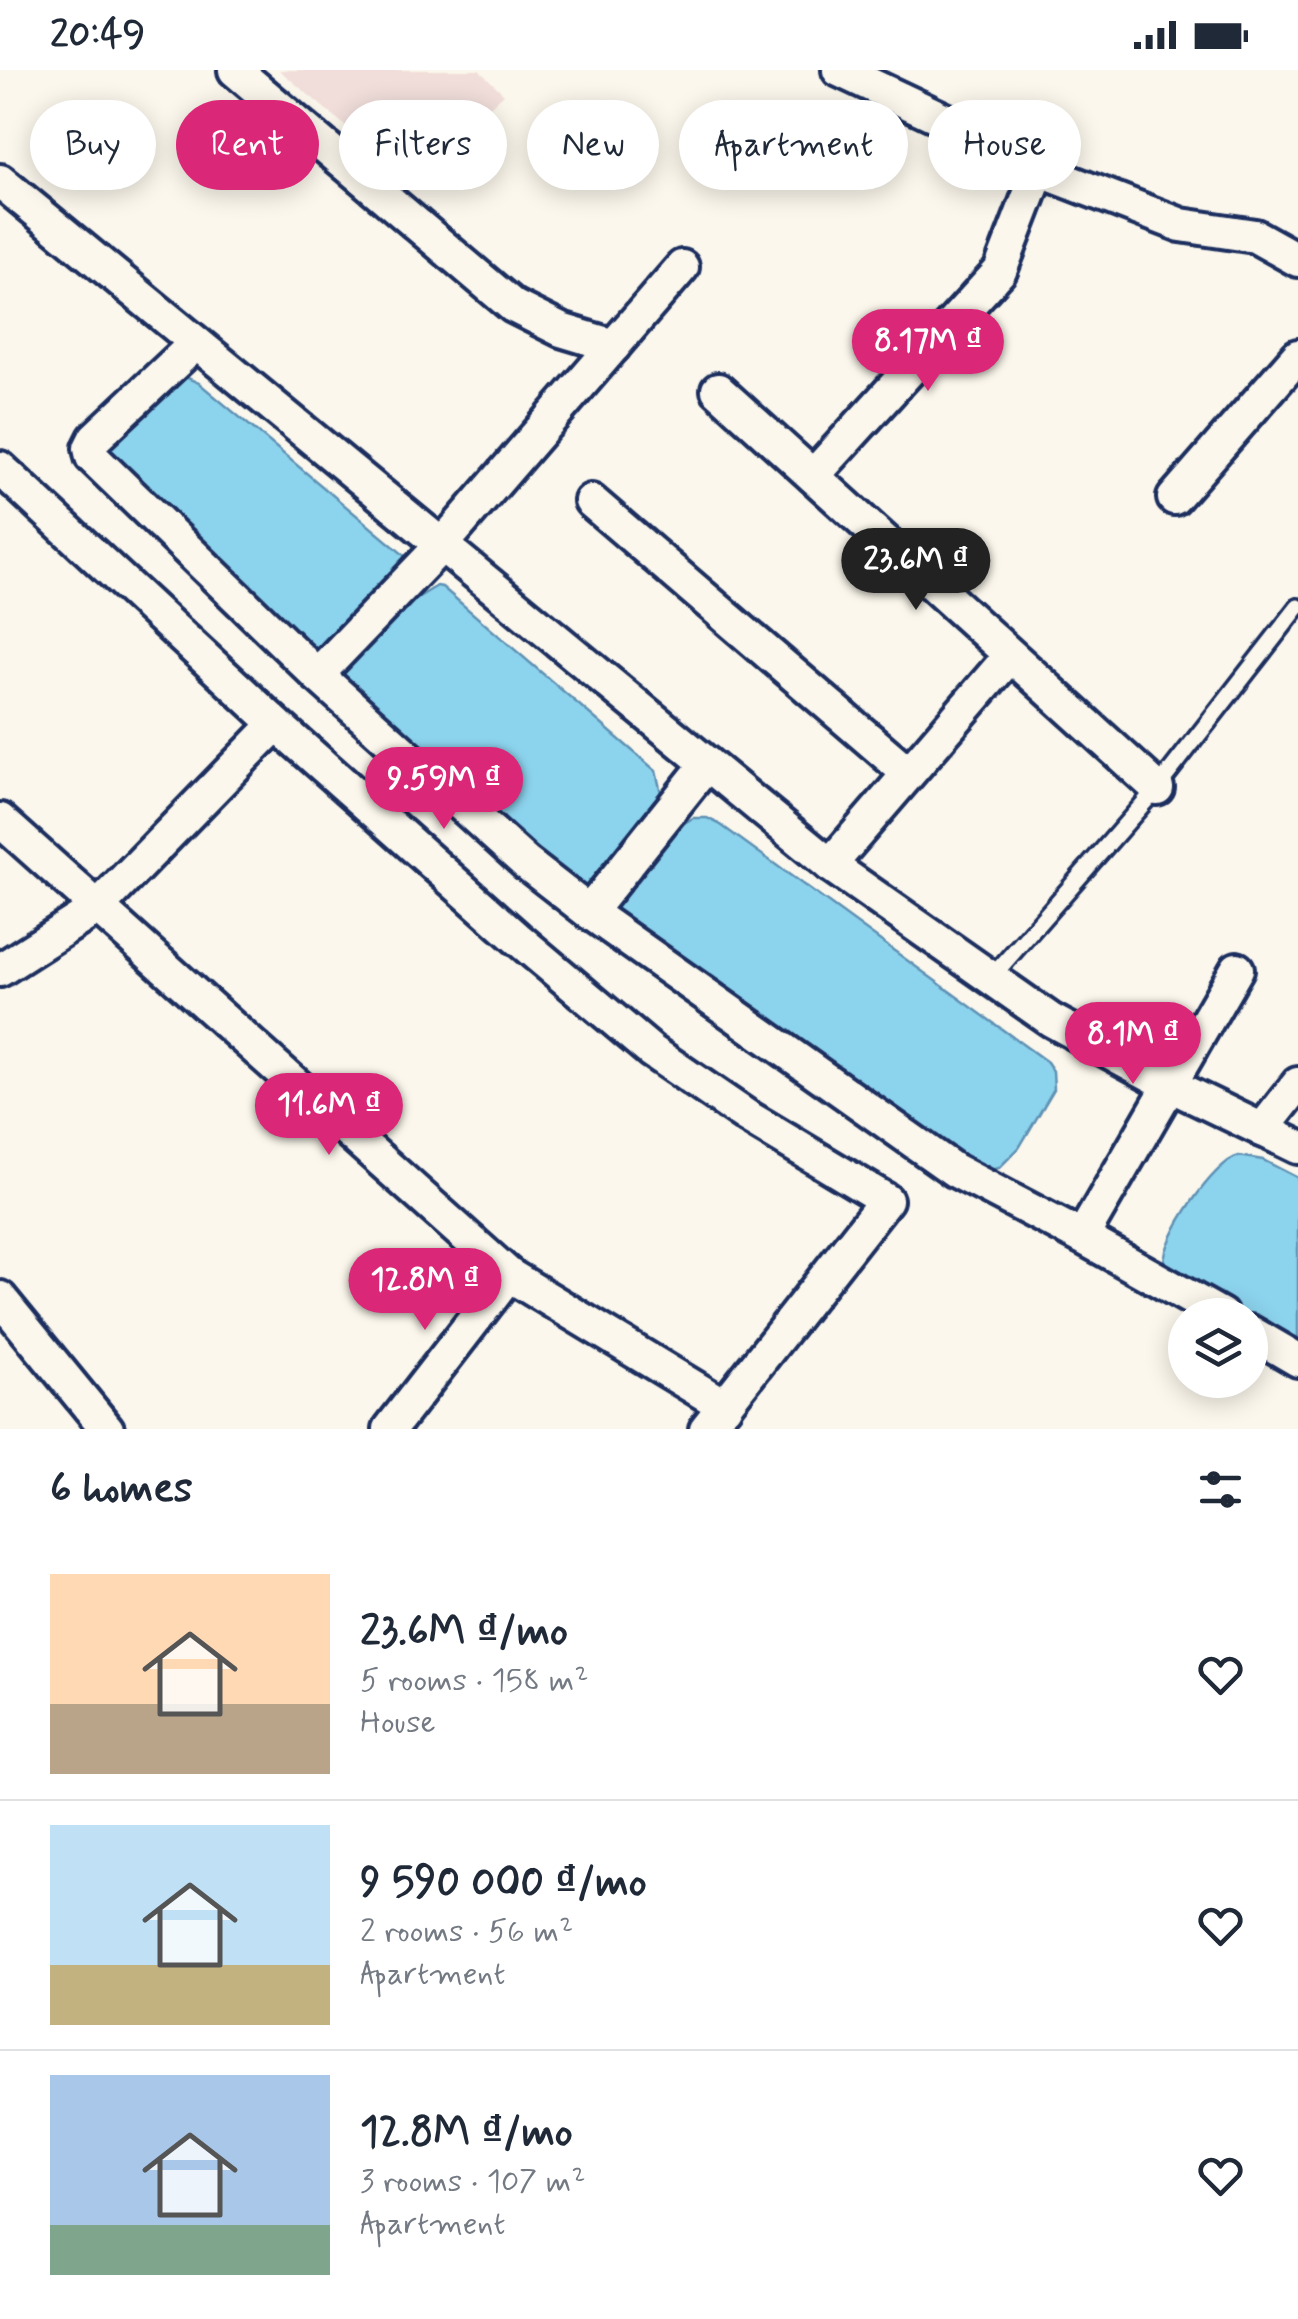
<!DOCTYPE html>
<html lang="en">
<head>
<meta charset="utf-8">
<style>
  :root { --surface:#fff; --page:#f2f2f3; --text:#1f2937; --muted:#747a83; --line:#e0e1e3; --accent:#db2777 }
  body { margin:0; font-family:Mynerve,sans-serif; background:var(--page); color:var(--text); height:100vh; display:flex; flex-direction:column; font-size:38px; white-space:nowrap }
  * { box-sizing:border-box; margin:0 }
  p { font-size:32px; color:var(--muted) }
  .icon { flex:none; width:55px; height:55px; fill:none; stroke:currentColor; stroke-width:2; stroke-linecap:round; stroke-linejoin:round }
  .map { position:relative; height:1359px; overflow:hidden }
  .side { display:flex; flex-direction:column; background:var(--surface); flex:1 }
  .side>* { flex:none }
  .banner { position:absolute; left:30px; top:30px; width:1240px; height:90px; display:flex; gap:20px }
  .controls { position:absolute; left:1168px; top:1228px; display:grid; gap:20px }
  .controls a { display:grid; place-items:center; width:100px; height:100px; border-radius:50%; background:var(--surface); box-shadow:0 5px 25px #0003; font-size:50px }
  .price { position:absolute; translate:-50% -85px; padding:0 22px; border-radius:35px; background:var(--accent); color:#fff; font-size:32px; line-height:65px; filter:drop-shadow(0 2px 5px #0008) }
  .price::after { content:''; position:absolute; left:50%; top:60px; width:30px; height:22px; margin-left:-15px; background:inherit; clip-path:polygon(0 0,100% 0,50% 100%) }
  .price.active { background:#222; color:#fff }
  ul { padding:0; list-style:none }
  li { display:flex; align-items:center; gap:30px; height:250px; padding:0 50px }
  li+li { border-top:2px solid var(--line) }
  li span { display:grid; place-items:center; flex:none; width:280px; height:200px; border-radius:0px; color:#555 }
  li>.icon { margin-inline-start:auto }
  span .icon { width:120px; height:120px; fill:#fffc; stroke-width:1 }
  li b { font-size:42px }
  h2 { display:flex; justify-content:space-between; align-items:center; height:120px; padding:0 50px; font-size:42px }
  .pill { padding:0 35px; border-radius:45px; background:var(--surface); box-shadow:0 5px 25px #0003; font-size:35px; line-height:90px }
  .pill.active { background:var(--accent); color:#fff }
  .status { display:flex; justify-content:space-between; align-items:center; height:70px; padding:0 50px; background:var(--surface); direction:ltr }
  .status svg { height:28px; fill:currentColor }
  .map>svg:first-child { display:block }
  .built { fill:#f1dedb }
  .water { fill:#8cd3ed; stroke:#5f91b4; stroke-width:2.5 }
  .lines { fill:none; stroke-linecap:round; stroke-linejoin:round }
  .service-casing { stroke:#1b2f5e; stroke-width:22 }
  .minor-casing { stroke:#1b2f5e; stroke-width:40 }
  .service { stroke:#fbf7ec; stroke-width:15 }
  .minor { stroke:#fbf7ec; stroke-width:32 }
</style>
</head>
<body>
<div class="status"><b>20:49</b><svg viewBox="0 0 49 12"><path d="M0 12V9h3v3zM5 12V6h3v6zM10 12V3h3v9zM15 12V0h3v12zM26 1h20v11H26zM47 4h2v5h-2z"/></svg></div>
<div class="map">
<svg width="1298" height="1359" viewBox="0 0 1298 1359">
  <rect width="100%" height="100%" fill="#fbf7ec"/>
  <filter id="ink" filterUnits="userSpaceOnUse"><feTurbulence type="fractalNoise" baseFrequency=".01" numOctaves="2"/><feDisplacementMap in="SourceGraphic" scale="20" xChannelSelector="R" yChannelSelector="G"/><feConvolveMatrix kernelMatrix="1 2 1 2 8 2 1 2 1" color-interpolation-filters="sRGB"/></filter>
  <g filter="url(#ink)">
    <!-- built -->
    <polygon class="built" points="279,0 479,0 504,24 410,110"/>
    <!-- water -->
    <g class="water">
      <polygon points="181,305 199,313 404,485 403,496 318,579 312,581 105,380"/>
      <polygon points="437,516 442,517 656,701 661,723 657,733 585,816 568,813 340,609 344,594 417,528"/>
      <polygon points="693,748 707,748 721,755 1047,992 1053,1001 1054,1019 1019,1078 999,1098 976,1103 613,846 612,838 672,760"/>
      <path d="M 1239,1086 L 1263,1090 L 1298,1108 L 1298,1284 L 1250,1256 L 1250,1245 L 1232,1245 L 1164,1193 C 1163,1168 1214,1091 1239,1086 Z"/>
    </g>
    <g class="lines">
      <!-- service casing -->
      <g class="service-casing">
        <polyline id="service" points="990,909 1157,718 1298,537"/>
      </g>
      <!-- minor casing -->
      <g class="minor-casing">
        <g id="minor">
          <polyline points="235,0 513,236 561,260 614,276"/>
          <polyline points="839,0 956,55 1039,100 1181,155 1255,166 1298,190"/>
          <polyline points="0,111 830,795 1051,950 1170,1015 1298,1077"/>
          <polyline points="196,273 95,368 90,378 92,387 317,605 526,793 589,842 954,1100 1082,1167 1221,1245"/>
          <polyline points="718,320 1157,718"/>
          <polyline points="0,398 276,654 517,868 651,981 746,1046 886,1130 706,1359"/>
          <polyline points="813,406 1000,201 1039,100"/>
          <polyline points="1174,428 1298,286"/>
          <polyline points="591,431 907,702"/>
          <polyline points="317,605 440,477 682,197"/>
          <polyline points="0,750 509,1205 725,1336"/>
          <polyline points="830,795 1010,586"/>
          <polyline points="589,842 707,694"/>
          <polyline points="0,900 97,838 276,654"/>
          <polyline points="1262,1060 1298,1014"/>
          <polyline points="1082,1167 1237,899"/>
          <polyline points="0,1228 107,1359"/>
          <polyline points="1250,1262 1298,1290"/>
          <polyline points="390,1359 509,1205"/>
        </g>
      </g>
      <!-- service -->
      <use href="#service" class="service"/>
      <!-- minor -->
      <use href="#minor" class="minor"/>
    </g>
  </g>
</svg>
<div class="controls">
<a><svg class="icon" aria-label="layers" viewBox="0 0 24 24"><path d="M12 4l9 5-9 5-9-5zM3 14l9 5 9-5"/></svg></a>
</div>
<b class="price" style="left:928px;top:324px">8.17M ₫</b>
<b class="price active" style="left:916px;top:543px">23.6M ₫</b>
<b class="price" style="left:444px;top:762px">9.59M ₫</b>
<b class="price" style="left:1133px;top:1017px">8.1M ₫</b>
<b class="price" style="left:329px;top:1088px">11.6M ₫</b>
<b class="price" style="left:425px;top:1263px">12.8M ₫</b>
<div class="banner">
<a class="pill">Buy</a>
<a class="pill active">Rent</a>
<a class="pill">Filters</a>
<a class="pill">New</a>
<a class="pill">Apartment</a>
<a class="pill">House</a>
</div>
</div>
<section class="side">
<h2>6 homes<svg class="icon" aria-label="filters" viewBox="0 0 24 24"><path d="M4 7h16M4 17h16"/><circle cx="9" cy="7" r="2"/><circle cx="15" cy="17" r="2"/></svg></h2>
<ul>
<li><span style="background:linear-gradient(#ffd9b3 65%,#b9a48a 0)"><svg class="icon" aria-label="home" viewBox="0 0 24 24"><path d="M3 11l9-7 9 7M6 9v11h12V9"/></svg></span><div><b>23.6M ₫/mo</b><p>5 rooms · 158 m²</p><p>House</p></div><svg class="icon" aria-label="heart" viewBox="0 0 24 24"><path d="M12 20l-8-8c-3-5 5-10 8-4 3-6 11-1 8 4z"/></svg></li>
<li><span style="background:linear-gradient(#bfe0f5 70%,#c2b280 0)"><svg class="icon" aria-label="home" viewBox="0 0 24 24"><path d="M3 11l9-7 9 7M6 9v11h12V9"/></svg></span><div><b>9 590 000 ₫/mo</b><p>2 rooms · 56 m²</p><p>Apartment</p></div><svg class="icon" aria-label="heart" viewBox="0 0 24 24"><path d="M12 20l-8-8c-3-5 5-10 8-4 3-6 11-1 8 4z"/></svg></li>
<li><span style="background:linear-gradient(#a9c7e8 75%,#7fa58c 0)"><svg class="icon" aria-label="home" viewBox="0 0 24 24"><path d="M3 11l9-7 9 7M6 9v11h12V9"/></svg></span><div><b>12.8M ₫/mo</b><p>3 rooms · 107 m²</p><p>Apartment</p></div><svg class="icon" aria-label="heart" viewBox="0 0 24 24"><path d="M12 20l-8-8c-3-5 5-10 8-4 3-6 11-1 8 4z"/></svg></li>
</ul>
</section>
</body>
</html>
